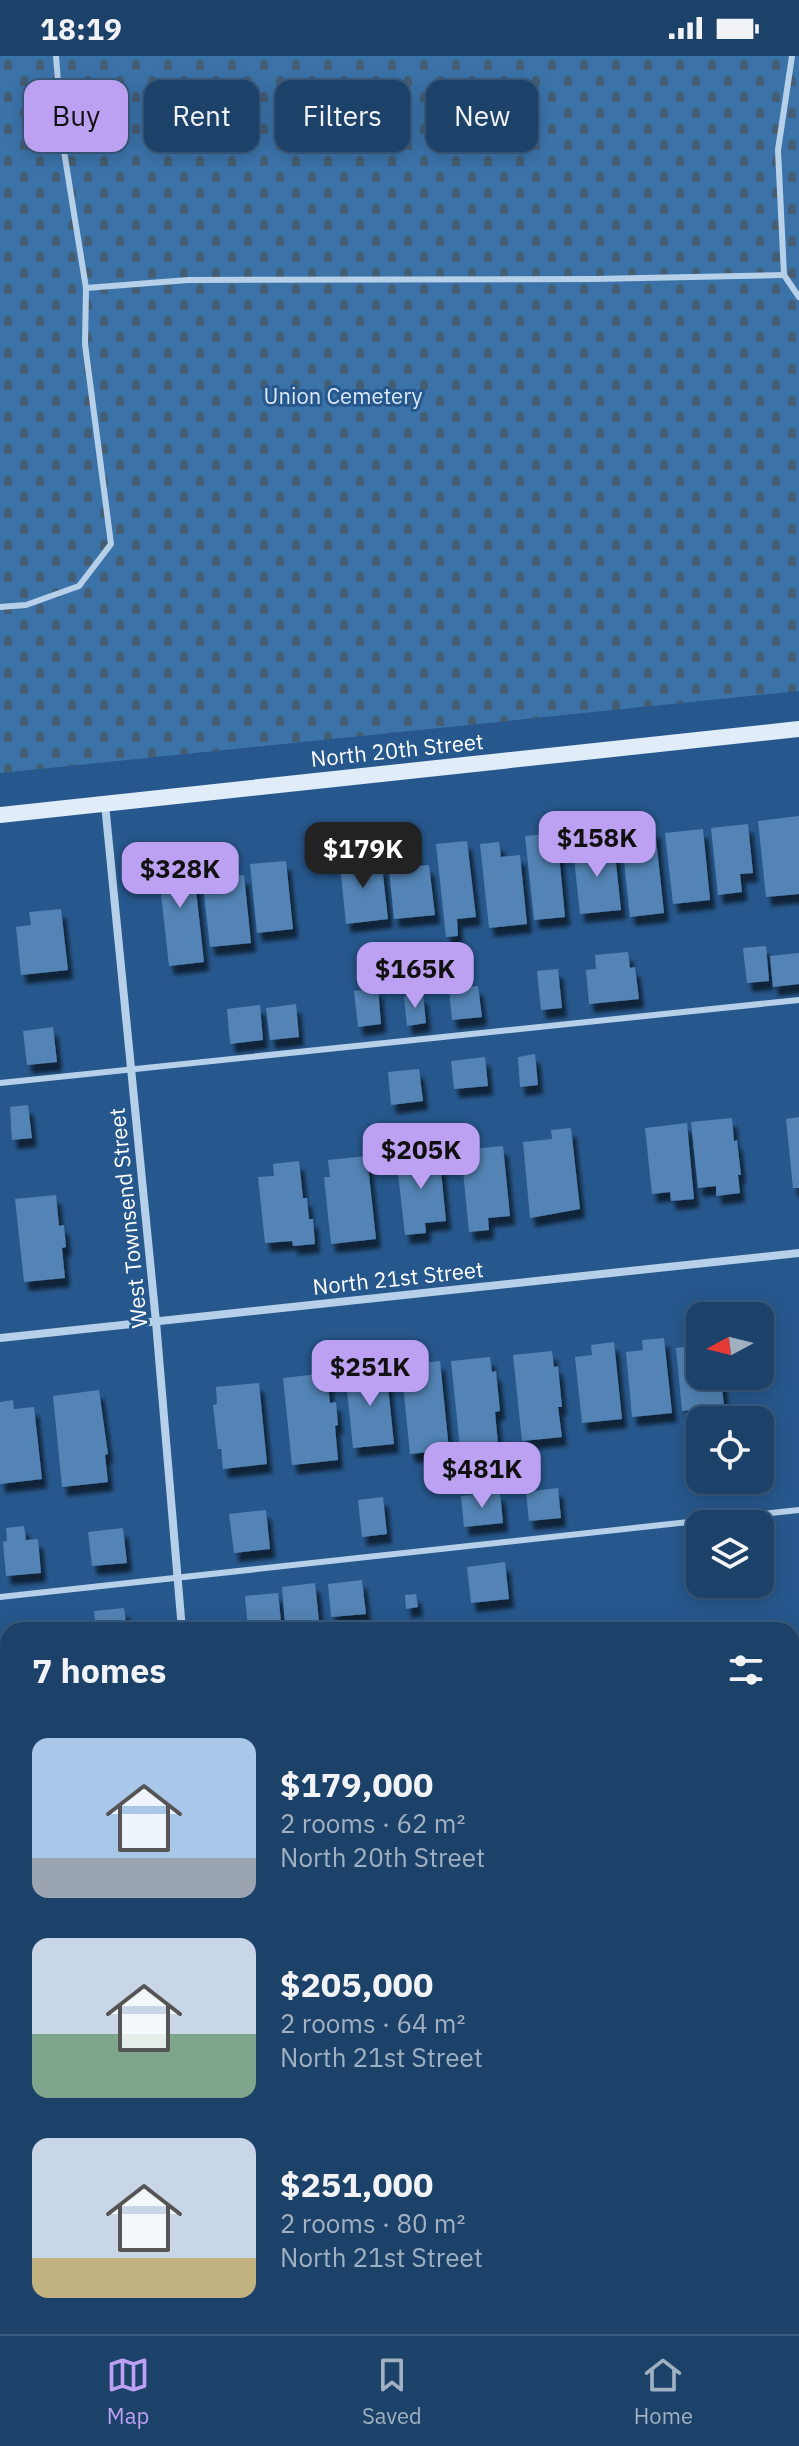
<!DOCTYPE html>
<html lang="en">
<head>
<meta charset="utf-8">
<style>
  :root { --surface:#1d426a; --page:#254970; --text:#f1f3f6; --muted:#a0b0c1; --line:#3b5b7e; --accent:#bca0f2 }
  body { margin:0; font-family:"IBM Plex Sans",sans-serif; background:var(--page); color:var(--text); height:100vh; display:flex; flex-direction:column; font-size:30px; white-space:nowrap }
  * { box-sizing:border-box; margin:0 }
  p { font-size:26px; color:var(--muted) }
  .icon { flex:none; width:44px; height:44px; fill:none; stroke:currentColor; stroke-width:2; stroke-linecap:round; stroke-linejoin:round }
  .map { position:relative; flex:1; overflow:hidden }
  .sheet { position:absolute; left:0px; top:1566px; width:800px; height:712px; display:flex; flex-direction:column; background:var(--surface); border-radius:24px 24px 0 0; box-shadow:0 4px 20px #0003,0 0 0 2px var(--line) }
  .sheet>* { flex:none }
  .banner { position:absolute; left:24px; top:24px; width:752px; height:72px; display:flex; gap:16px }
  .needle { width:52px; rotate:263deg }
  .buttons { position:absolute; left:686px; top:1246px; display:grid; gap:16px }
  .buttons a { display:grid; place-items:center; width:88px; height:88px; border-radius:16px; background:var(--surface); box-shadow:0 4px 20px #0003,0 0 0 2px var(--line); font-size:40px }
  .price { position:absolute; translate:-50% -68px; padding:0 18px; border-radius:16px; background:var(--accent); color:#111; font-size:26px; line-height:52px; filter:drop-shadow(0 2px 4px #0008) }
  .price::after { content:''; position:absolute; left:50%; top:48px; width:24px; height:18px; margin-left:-12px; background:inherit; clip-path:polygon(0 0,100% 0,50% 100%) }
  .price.current { background:#222; color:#fff }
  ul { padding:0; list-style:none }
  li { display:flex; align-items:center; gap:24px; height:200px; padding:0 32px }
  li span { display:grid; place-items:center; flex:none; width:224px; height:160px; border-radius:16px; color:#555 }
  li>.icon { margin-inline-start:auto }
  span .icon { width:96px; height:96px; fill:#fffc; stroke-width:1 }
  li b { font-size:34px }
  h2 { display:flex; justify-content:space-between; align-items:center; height:96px; padding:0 32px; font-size:34px }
  .chip { padding:0 28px; border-radius:16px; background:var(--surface); box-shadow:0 4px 20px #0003,0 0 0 2px var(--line); font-size:28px; line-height:72px }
  .chip.current { background:var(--accent); color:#111 }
  .status { display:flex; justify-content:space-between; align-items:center; height:56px; padding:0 40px; background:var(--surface); direction:ltr }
  .status svg { height:22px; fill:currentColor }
  .dock { display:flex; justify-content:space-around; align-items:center; height:112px; border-top:2px solid var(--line); background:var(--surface); font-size:22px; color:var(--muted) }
  .dock a { display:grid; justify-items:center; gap:4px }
  .dock .current { color:var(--accent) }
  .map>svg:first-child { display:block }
  .cemetery { fill:url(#cemetery-stones) }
  .building { fill:#5384b5; filter:url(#shadow) }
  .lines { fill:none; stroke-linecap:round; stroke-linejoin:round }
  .service { stroke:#b6d0ea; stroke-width:6 }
  .minor { stroke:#b6d0ea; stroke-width:8 }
  .secondary { stroke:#e1ecf9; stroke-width:16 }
  .labels { text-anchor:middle; stroke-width:6; stroke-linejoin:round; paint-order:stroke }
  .park-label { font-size:22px; fill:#dae9f8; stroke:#27588d }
  .street-label { font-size:22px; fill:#fff; stroke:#27588d }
</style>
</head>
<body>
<div class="status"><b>18:19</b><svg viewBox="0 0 49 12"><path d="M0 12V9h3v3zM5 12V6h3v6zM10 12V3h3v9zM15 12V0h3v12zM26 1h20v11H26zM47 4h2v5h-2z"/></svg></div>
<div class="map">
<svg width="799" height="2278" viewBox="0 0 799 2278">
  <defs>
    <pattern id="cemetery-stones" width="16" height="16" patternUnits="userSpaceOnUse" patternTransform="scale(2)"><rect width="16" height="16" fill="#3b73a9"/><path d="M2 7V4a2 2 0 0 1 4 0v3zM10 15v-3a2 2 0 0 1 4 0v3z" fill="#445e76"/></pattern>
    <filter id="shadow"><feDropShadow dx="5" dy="9" stdDeviation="2" flood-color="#0009"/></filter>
  </defs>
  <rect width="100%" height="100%" fill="#27588d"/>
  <!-- cemetery -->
  <polygon class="cemetery" points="0,0 799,0 799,635 0,717"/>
  <!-- building -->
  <g class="building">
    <polygon points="799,760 799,838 766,841 758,765"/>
    <polygon points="748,768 753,817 740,818 742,836 718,839 711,772"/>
    <polygon points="655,773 664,857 630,861 621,776"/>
    <polygon points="703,773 710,844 673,848 665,777"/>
    <polygon points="557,777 565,861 534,864 525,780"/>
    <polygon points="467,785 476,861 457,863 458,880 446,881 436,788"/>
    <polygon points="499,786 501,801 520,799 527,868 489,872 480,788"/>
    <polygon points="614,788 621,854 580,858 573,792"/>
    <polygon points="416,791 418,810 429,809 435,859 394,863 387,794"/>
    <polygon points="369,797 370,811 382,810 388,863 346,868 339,800"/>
    <polygon points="192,798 204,906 169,910 157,802"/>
    <polygon points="286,805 293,873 257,877 250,808"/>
    <polygon points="223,809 225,821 244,819 251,887 210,891 201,812"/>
    <polygon points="61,853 68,914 21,919 16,871 31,869 29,856"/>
    <polygon points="766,890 769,925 747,927 743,892"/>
    <polygon points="628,896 630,912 635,911 639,943 589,948 586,914 596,913 595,899"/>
    <polygon points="799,897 799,928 773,931 770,900"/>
    <polygon points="558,913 562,952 541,954 537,915"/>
    <polygon points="478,930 482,961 452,964 449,933"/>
    <polygon points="378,932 381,968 358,971 354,935"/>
    <polygon points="423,939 426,967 407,970 404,940"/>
    <polygon points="296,948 299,981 270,984 266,952"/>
    <polygon points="260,949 263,984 230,988 227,953"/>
    <polygon points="53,971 57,1006 27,1009 23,975"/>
    <polygon points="535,998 538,1029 520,1031 518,1001"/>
    <polygon points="485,1001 488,1030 454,1033 451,1005"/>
    <polygon points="419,1013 423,1045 391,1049 388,1016"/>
    <polygon points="28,1049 32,1082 12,1084 10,1051"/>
    <polygon points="799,1061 799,1132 793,1132 786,1063"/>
    <polygon points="732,1062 734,1085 737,1084 741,1119 738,1119 740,1137 716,1140 716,1130 698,1132 691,1066"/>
    <polygon points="687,1067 694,1143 671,1145 670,1136 652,1138 645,1072"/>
    <polygon points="571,1072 580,1153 530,1162 523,1086 552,1083 551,1074"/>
    <polygon points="503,1090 510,1160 488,1162 489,1174 469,1176 461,1094"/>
    <polygon points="439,1095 446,1165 425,1167 426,1177 405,1179 396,1099"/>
    <polygon points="367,1100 376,1183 331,1188 324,1121 330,1121 328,1104"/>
    <polygon points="299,1105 303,1142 307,1142 309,1163 313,1163 315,1188 293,1190 292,1185 265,1187 258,1121 274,1120 273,1108"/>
    <polygon points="56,1139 59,1170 64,1169 66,1191 62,1192 65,1222 24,1226 15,1143"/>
    <polygon points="700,1277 700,1320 721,1320 724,1350 682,1355 676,1292 693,1290 692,1278"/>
    <polygon points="664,1282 672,1357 632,1361 626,1296 643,1294 642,1284"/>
    <polygon points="614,1286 622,1363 582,1367 575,1301 592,1299 591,1289"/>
    <polygon points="552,1295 554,1311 558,1310 562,1351 558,1351 562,1381 522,1385 513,1299"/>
    <polygon points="490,1301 492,1316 496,1315 500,1355 495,1356 498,1388 460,1392 451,1305"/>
    <polygon points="440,1305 449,1394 410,1398 401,1309"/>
    <polygon points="386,1311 394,1388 353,1392 345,1315"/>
    <polygon points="327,1317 330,1347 336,1346 338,1369 335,1370 338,1404 292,1409 283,1322"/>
    <polygon points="259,1327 267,1408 223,1413 221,1393 218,1393 213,1349 217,1348 216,1331"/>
    <polygon points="99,1334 108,1398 105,1399 108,1426 62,1431 53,1340"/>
    <polygon points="13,1344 14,1353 34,1351 42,1423 0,1428 0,1346"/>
    <polygon points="558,1432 561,1462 529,1465 526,1436"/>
    <polygon points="500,1436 503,1467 464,1471 461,1440"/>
    <polygon points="383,1441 387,1478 362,1481 358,1444"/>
    <polygon points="266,1454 270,1493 234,1497 229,1458"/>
    <polygon points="24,1470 26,1484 38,1483 41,1517 6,1520 3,1486 7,1485 6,1472"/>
    <polygon points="123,1472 127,1507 92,1510 88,1476"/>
    <polygon points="760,1478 767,1478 768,1491 760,1492"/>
    <polygon points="505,1506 509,1543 471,1547 467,1511"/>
    <polygon points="362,1524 366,1558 331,1561 328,1528"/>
    <polygon points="315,1527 319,1565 314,1565 315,1574 290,1574 289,1567 285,1567 282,1531"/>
    <polygon points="278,1537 282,1574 248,1574 245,1540"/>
    <polygon points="416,1538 418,1551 406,1553 405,1539"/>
    <polygon points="124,1552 127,1574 96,1574 94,1555"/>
    <polygon points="792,1623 794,1623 797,1647 792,1648"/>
    <polygon points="792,2122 799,2122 799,2190 795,2190 796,2202 792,2203"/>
    <polygon points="0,2206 8,2206 8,2270 14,2270 15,2278 0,2278"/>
    <polygon points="20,2270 62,2270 63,2278 38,2278 37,2274 20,2275"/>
    <polygon points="67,2270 107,2270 108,2278 68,2277"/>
    <polygon points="115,2270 154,2270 155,2278 115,2278"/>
    <polygon points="163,2270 204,2270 204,2273 164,2277"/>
  </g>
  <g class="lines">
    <!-- service -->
    <g class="service">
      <polyline points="792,0 778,94 784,219 799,241"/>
      <polyline points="86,232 188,224 594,223 784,219"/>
      <polyline points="0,551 26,549 79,530 111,488 85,288 86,232 63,89 56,0"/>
      <polyline points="0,1027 799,944"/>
      <polyline points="0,1541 799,1454"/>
      <polyline points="792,2002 799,2001"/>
      <polyline points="0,2033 8,2031"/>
    </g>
    <!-- minor -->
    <g class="minor">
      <polyline points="105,748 156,1266 182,1574"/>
      <polyline points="0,1282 799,1197"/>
      <polyline points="792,1706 799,1705"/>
      <polyline points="0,1789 8,1788"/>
      <polyline points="792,2263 799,2262"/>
      <polyline points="251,2270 252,2278"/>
      <polyline points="664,2278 733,2270"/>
    </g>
    <!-- secondary -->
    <polyline class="secondary" points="0,759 799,673"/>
  </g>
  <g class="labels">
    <!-- park labels -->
    <g class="park-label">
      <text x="343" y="348">Union Cemetery</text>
    </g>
    <!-- street labels -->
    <g class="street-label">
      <text transform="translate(397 694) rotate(-6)" y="8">North 20th Street</text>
      <text transform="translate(128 1162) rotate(-96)" y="8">West Townsend Street</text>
      <text transform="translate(398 1222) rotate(-6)" y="8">North 21st Street</text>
    </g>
  </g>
</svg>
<div class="buttons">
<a><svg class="needle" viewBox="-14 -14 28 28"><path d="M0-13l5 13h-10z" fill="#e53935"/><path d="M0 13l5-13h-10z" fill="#a0b0c1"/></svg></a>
<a><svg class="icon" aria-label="locate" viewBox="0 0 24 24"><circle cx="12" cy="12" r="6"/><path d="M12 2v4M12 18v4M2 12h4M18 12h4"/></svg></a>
<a><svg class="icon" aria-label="layers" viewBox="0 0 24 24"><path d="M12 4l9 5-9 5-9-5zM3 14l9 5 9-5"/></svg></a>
</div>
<b class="price" style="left:597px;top:823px">$158K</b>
<b class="price current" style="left:363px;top:834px">$179K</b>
<b class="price" style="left:180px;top:854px">$328K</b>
<b class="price" style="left:415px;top:954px">$165K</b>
<b class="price" style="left:421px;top:1135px">$205K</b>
<b class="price" style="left:370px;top:1352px">$251K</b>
<b class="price" style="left:482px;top:1454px">$481K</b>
<div class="banner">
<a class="chip current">Buy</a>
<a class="chip">Rent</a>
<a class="chip">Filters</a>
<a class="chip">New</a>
</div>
<section class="sheet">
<h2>7 homes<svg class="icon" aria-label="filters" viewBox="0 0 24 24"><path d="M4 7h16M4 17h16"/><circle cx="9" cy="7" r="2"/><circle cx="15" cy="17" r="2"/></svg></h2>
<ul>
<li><span style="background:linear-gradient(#a9c7e8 75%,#9aa5b1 0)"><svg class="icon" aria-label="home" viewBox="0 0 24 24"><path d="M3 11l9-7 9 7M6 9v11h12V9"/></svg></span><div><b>$179,000</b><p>2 rooms · 62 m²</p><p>North 20th Street</p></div></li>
<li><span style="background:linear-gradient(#c9d6e8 60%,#7fa58c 0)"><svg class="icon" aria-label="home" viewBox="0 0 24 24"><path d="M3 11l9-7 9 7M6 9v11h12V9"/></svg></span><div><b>$205,000</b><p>2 rooms · 64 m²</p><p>North 21st Street</p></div></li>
<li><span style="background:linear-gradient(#c9d6e8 75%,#c2b280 0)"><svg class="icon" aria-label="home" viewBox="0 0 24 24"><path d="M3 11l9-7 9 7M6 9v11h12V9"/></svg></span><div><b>$251,000</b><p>2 rooms · 80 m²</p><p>North 21st Street</p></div></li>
</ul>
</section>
</div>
<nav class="dock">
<a class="current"><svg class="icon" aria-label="map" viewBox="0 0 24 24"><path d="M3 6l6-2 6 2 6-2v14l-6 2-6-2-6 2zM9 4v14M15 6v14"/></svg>Map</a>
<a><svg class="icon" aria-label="saved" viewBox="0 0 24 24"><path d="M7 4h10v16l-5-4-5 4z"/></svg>Saved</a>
<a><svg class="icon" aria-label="home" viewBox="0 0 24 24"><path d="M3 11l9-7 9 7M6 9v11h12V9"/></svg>Home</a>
</nav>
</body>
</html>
